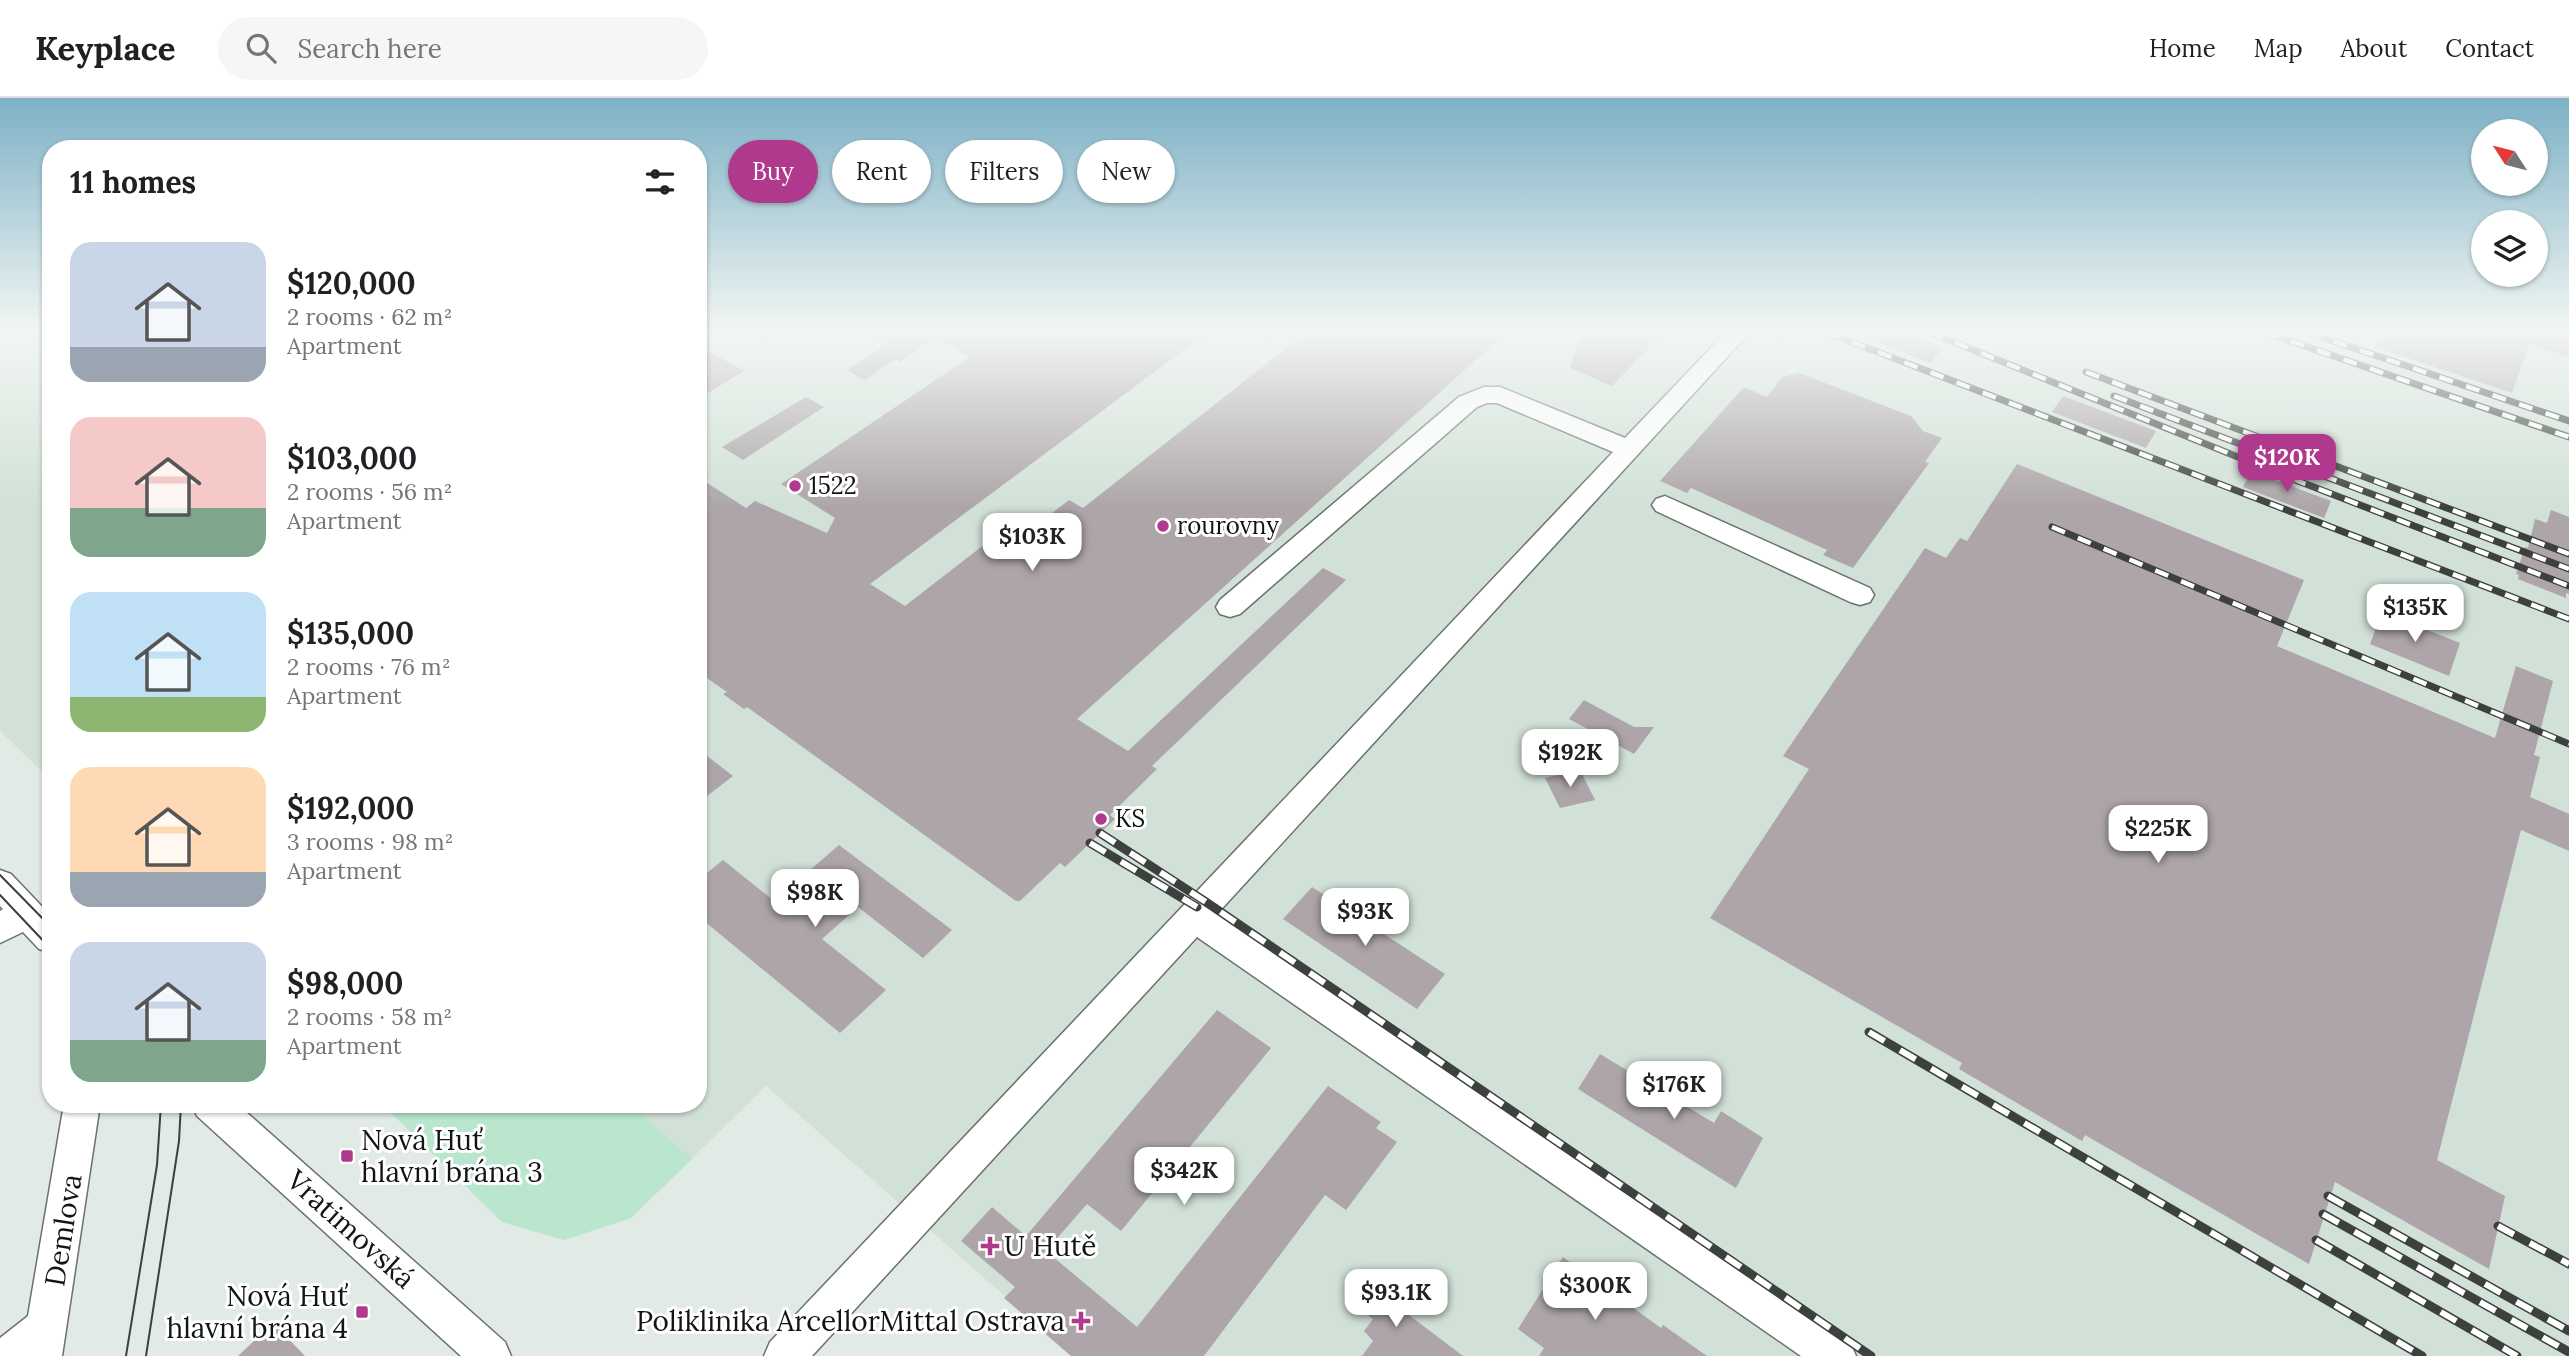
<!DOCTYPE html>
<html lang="en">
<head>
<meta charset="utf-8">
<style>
  :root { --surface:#fff; --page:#f6f6f6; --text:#202124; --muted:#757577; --line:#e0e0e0; --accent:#b0388d }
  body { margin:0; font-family:Lora,serif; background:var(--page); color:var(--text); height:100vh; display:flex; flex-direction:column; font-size:26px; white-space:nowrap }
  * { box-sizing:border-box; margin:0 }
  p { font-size:23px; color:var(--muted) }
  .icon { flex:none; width:38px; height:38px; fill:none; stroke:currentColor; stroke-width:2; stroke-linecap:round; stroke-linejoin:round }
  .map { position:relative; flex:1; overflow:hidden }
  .drawer { position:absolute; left:42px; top:42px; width:665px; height:973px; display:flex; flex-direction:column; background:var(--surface); border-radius:28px; box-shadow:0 2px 5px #0004 }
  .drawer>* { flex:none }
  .hud { position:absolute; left:728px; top:42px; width:665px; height:63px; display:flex; gap:14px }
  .needle { width:46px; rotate:306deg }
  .tools { position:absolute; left:2471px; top:21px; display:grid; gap:14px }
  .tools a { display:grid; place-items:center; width:77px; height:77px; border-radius:50%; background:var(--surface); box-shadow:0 2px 5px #0004; font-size:35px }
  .price { position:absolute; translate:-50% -60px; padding:0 16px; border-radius:14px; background:#fff; color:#222; font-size:23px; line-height:46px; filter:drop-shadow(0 2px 4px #0008) }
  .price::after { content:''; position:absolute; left:50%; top:42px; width:21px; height:16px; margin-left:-10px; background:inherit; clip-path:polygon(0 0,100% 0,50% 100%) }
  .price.active { background:var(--accent); color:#fff }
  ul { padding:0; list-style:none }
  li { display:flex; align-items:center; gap:21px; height:175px; padding:0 28px }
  li span { display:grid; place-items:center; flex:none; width:196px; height:140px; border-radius:21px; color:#555 }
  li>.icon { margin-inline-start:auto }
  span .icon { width:84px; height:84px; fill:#fffc; stroke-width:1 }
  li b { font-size:30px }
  h2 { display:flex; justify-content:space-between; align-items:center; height:84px; padding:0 28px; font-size:30px }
  .chip { padding:0 24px; border-radius:32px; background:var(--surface); box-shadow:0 2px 5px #0004; font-size:24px; line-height:63px }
  .chip.active { background:var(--accent); color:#fff }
  header { display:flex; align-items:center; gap:42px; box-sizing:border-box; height:98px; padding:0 35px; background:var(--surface); border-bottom:2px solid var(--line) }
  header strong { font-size:33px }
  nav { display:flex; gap:38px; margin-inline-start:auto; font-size:24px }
  .search { width:490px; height:63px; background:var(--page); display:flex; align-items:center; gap:18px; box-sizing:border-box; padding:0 24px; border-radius:38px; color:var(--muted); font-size:26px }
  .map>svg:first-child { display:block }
  .built { fill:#d1e1d7 }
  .green { fill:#bae6ce }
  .building { fill:#ada5a9 }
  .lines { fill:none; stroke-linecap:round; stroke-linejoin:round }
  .minor-casing { stroke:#6a716d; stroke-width:3 }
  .minor { fill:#fff; fill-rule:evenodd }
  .tram { stroke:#3d413e; stroke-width:2 }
  .rail-far1-casing { stroke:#3d413e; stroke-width:7 }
  .rail-casing { stroke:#3d413e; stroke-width:9 }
  .rail-far1 { stroke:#fff; stroke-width:4.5; stroke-dasharray:14; stroke-linecap:butt }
  .rail { stroke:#fff; stroke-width:6; stroke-dasharray:18; stroke-linecap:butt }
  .poi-dot { fill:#b0388d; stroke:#fff; stroke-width:2.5 }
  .labels { text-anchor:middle; stroke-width:6; stroke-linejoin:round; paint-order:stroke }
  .poi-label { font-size:24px; fill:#121513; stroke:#fff; text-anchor:start }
  .near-poi-label { font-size:28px; fill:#121513; stroke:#fff; text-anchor:start }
  .near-street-label { font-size:28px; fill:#121513; stroke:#fff }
</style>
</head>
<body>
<header>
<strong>Keyplace</strong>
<div class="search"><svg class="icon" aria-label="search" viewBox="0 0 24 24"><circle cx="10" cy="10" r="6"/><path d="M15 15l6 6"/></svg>Search here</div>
<nav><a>Home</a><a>Map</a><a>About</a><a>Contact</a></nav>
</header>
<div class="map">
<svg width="2569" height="1258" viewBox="0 0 2569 1258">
  <rect width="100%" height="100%" fill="#e1eae5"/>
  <!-- built -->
  <g class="built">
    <polygon points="0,234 51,234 51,682 0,633"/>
    <polygon points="698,234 2569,234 2569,1258 1073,1258 766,988 631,1120 564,1142 502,1124 382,1006 698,1006"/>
  </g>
  <!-- green -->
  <polygon class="green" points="382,1006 629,1006 692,1061 631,1120 564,1142 502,1124"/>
  <!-- building -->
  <g class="building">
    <polygon points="869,234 1208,234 870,486 905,508 985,446 1000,455 1069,402 1083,410 1307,234 1507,234 1077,621 1128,653 1323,470 1346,482 1152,668 1157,671 1110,717 1115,721 1065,769 1060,765 1020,803 1016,803 747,609 744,611 723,596 727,594 698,574 698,379 746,410 755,403 827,435 835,420 781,386 970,259 934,240 900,264 896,261 864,282 847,272 889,245"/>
    <polygon points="1581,234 1664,234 1612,288 1570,270"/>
    <polygon points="1854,234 1906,234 1943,249 1930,265"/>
    <polygon points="2382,234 2569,234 2569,259 2529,246 2512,295 2375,249"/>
    <polygon points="698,247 744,273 698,301"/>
    <polygon points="1799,275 1911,318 1923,333 1942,340 1925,364 1929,365 1853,470 1823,457 1827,452 1691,390 1687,395 1660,383 1744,289 1767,299 1782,279"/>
    <polygon points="2063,298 2156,333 2146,350 2052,314"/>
    <polygon points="806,299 824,309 743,362 722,349"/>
    <polygon points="2017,366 2304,482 2277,548 2495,640 2516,568 2553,583 2534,657 2540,659 2530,699 2569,716 2569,753 2521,732 2437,1062 2505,1098 2489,1171 2335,1084 2309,1166 2085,1037 2082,1043 1959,971 1962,965 1710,820 1809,671 1783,658 1925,450 1946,460 1960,440 1967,443"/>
    <polygon points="2251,373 2331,403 2324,420 2243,389"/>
    <polygon points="2551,412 2569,419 2569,496 2566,495 2566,500 2518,481 2519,477 2516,476 2525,449 2528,450 2535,421 2547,425"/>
    <polygon points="2382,514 2460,545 2449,578 2370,546"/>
    <polygon points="1584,602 1634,629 1654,629 1634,656 1569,621"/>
    <polygon points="698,651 733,678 698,705"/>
    <polygon points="1580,672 1595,702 1560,710 1545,680"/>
    <polygon points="839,747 952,832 923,860 858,809 822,841 886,892 840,935 698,818 698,782 723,762 774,803"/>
    <polygon points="1312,789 1445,876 1417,911 1283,821"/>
    <polygon points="1217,912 1271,950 1121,1133 1087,1106 1046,1153 1137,1229 1328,988 1381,1024 1376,1030 1397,1044 1346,1112 1325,1097 1204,1258 1071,1258 1004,1200 1015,1189 961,1143 992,1109 1026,1138"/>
    <polygon points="1600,956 1714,1025 1721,1013 1763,1040 1736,1090 1578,991"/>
    <polygon points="1563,1159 1661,1230 1663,1227 1707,1258 1539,1258 1544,1250 1518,1231"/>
    <polygon points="1363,1183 1401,1211 1463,1258 1362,1258 1373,1243 1364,1233 1373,1221 1349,1202"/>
    <polygon points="273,1225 305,1258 238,1258"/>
  </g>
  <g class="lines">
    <!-- minor casing -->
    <g class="minor-casing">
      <g id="minor">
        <polygon points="1726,234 1750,234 1217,816 1850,1244 1856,1258 1801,1258 1197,839 812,1258 764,1258 770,1244 1613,354 1497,305 1487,305 1477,309 1240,516 1230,519 1220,516 1216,509 1220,502 1459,299 1484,289 1500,289 1625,340"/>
        <polygon points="1665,398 1870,490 1874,497 1870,504 1860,507 1850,504 1656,413 1652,407 1656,401"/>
        <polygon points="0,772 11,776 51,818 51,855 39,851 23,834 0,845 0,813 3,811 0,808"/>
        <polygon points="64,1006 100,1006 62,1258 0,1258 0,1240 28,1218"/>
        <polygon points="192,1006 237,1006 505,1244 511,1258 461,1258 197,1018"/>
      </g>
    </g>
    <!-- minor -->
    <use href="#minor" class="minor"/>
    <!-- tram -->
    <g class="tram">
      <polyline points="0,777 51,829"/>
      <polyline points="0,797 51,851"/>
      <polyline points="126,1258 157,1067 161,1006"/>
      <polyline points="146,1258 179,1043 181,1006"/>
    </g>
    <!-- rail-far1 casing -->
    <g class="rail-far1-casing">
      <g id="rail-far1">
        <polyline points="1826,234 2569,521"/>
        <polyline points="1929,234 2275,374 2569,488"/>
        <polyline points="2264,234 2569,339"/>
        <polyline points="2307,234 2569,323"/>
        <polyline points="2086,274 2569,456"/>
        <polyline points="2114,298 2569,471"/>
        <polyline points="2052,429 2569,646"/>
      </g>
    </g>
    <!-- rail casing -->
    <g class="rail-casing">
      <g id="rail">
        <polyline points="1100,735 1206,804 1871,1258"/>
        <polyline points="1090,745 1197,809"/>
        <polyline points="1869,934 2422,1258"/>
        <polyline points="2328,1098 2569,1233"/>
        <polyline points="2323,1116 2569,1254"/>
        <polyline points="2498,1128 2569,1166"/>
        <polyline points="2316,1142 2517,1258"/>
      </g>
    </g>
    <!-- rail-far1 -->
    <use href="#rail-far1" class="rail-far1"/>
    <!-- rail -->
    <use href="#rail" class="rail"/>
  </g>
  <!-- sky -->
  <linearGradient id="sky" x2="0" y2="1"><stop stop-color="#7db1c6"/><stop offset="0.57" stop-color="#f2f6f3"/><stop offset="1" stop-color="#f2f6f3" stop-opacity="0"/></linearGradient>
  <rect width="2569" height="410" fill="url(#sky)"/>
  <!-- markers -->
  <g class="poi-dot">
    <circle cx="795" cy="388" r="7"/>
    <circle cx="1163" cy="428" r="7"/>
    <circle cx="1101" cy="721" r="7"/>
    <rect x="340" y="1051" width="14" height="14" rx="3.5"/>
    <path d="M986.5 1137.5h7v7h7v7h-7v7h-7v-7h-7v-7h7z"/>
    <rect x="355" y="1207" width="14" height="14" rx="3.5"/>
    <path d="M1077.5 1212.5h7v7h7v7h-7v7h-7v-7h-7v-7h7z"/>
  </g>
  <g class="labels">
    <!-- poi labels -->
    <g class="poi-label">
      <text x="809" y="396">1522</text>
      <text x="1177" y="436">rourovny</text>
      <text x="1115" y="729">KS</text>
    </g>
    <!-- near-poi labels -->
    <g class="near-poi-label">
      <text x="361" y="1052">Nová Huť<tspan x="361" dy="32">hlavní brána 3</tspan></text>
      <text x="1004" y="1158">U Hutě</text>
      <text x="348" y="1208" text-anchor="end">Nová Huť<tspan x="348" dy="32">hlavní brána 4</tspan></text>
      <text x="1065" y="1233" text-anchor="end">Poliklinika ArcellorMittal Ostrava</text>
    </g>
    <!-- near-street labels -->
    <g class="near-street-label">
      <text transform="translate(351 1131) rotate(42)" y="10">Vratimovská</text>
      <text transform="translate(63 1132) rotate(-81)" y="10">Demlova</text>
    </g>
  </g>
</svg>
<div class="tools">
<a><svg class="needle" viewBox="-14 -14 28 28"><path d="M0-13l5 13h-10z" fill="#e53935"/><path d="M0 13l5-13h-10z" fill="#757577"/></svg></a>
<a><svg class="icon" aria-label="layers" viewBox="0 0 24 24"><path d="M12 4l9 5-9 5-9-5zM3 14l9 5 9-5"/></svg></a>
</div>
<b class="price active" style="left:2287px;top:396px">$120K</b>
<b class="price" style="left:1032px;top:475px">$103K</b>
<b class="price" style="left:2415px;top:546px">$135K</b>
<b class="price" style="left:1570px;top:691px">$192K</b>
<b class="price" style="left:2158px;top:767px">$225K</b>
<b class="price" style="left:815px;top:831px">$98K</b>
<b class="price" style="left:1365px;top:850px">$93K</b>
<b class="price" style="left:1674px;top:1023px">$176K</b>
<b class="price" style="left:1184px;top:1109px">$342K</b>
<b class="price" style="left:1595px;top:1224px">$300K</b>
<b class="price" style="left:1396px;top:1231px">$93.1K</b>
<div class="hud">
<a class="chip active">Buy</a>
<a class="chip">Rent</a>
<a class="chip">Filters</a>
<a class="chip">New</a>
</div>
<section class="drawer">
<h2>11 homes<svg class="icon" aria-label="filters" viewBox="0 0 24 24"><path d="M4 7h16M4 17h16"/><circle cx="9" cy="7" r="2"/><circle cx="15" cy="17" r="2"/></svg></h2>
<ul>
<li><span style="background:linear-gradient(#c9d6e8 75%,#9aa5b1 0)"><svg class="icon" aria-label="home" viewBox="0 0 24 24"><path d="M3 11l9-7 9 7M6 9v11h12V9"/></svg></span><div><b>$120,000</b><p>2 rooms · 62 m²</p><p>Apartment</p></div></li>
<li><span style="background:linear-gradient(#f6c9c9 65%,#7fa58c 0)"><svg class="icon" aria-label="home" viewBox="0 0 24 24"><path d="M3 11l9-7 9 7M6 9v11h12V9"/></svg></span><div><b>$103,000</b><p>2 rooms · 56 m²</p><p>Apartment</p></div></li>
<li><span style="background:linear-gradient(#bfe0f5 75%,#8fb573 0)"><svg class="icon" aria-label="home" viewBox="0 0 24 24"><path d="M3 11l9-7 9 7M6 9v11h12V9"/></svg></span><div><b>$135,000</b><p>2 rooms · 76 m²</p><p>Apartment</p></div></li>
<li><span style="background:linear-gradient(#ffd9b3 75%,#9aa5b1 0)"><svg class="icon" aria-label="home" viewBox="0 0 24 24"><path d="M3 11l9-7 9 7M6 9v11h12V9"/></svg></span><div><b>$192,000</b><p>3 rooms · 98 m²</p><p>Apartment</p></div></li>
<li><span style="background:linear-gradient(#c9d6e8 70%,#7fa58c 0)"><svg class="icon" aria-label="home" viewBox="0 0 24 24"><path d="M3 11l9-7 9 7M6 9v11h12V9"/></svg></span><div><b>$98,000</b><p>2 rooms · 58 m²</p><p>Apartment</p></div></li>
</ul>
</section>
</div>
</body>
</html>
